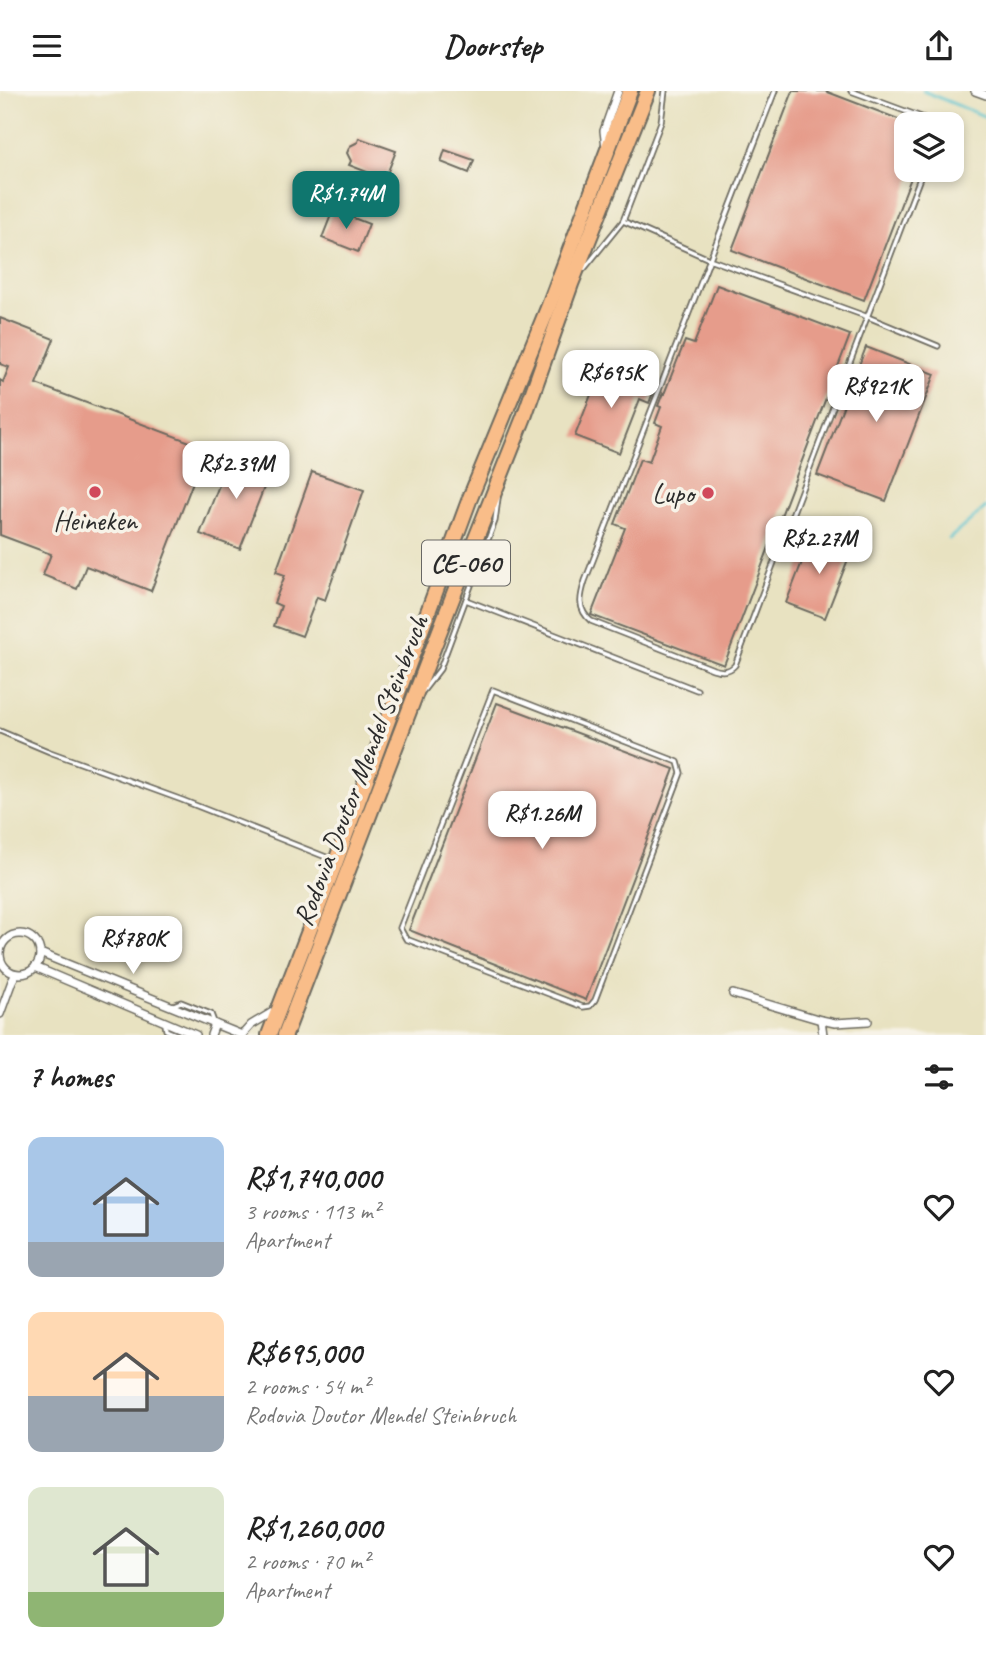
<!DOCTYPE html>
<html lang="en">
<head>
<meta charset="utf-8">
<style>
  :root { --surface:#fff; --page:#f6f6f6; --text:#222; --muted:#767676; --accent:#0f766e }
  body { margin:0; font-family:Caveat,sans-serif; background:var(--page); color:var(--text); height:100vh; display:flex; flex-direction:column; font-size:26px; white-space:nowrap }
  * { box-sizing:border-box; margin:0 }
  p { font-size:23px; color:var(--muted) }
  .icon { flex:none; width:38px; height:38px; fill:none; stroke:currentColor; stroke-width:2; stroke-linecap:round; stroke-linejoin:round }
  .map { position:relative; height:944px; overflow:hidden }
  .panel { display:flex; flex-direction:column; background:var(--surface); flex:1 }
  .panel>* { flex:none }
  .buttons { position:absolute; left:894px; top:21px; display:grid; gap:14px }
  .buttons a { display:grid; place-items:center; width:70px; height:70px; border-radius:14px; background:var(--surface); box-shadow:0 4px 10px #0003; font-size:35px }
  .price { position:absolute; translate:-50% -60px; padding:0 16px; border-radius:14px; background:#fff; color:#222; font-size:23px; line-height:46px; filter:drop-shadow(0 2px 4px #0008) }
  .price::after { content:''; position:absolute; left:50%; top:42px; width:21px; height:16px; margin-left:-10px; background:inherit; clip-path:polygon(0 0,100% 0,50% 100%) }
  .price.active { background:var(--accent); color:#fff }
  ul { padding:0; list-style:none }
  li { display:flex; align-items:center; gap:21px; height:175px; padding:0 28px }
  li span { display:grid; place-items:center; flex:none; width:196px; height:140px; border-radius:14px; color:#555 }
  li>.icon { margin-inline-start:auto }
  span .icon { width:84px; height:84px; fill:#fffc; stroke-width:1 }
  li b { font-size:30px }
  h2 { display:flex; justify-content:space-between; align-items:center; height:84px; padding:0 28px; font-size:30px }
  header { display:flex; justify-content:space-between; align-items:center; height:91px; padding:0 28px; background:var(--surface); font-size:32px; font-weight:700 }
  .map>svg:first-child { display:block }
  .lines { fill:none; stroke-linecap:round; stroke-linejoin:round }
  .stream { stroke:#59c5d2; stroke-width:2.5 }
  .building { fill:#e69c8b }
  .lane-casing { stroke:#6d6b60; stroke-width:7 }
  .street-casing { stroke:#6d6b60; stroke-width:10 }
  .highway-casing { stroke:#6d6b60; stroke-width:18 }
  .lane { stroke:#fff; stroke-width:3.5 }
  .street { stroke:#fff; stroke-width:7 }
  .highway { stroke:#f9bd89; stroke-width:14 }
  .poi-dot { fill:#d1495b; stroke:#f7f3e8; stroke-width:2.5 }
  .labels { text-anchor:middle; stroke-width:7; stroke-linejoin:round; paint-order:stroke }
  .shield { fill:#f7f3e8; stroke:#686764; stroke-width:2 }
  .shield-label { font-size:26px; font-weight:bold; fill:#2b2b2b }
  .poi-label { font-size:28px; fill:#2b2b2b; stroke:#f7f3e8; text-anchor:end }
  .street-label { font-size:28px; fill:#2b2b2b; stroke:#f7f3e8 }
</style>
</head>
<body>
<header><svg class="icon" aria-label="menu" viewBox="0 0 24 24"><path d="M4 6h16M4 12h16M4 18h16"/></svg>Doorstep<svg class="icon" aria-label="share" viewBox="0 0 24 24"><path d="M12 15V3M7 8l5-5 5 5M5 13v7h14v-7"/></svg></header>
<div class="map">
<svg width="986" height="944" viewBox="0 0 986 944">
  <rect width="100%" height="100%" fill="#f7f3e8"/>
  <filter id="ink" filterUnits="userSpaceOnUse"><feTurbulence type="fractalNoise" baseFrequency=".0143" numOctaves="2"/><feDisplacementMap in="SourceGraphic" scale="14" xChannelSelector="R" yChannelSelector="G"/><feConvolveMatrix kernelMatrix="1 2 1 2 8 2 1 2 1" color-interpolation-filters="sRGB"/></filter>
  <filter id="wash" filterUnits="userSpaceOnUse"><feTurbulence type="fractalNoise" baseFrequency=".00686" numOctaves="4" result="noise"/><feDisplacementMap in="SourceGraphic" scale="28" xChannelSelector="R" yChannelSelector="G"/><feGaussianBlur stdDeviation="1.57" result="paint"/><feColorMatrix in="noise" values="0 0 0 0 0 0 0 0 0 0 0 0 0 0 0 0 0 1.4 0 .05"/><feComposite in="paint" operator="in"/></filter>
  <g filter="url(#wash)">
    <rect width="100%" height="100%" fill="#e8e2c1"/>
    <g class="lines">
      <!-- stream -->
      <g class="stream">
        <polyline points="923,0 986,26"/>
        <polyline points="949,448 986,416"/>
      </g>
    </g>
    <g id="blocks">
      <!-- building -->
      <g class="building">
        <polygon points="793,0 825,0 906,31 906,79 914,79 864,209 732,159"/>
        <polygon points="359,47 396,60 385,88 349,74 351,70 347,62 350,55 358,51"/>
        <polygon points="445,59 474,69 469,82 441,71"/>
        <polygon points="333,119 369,133 358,161 322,147"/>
        <polygon points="717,194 850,244 724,574 591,524 625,437 615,433 640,368 649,371 662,335 655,332 661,316 658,315 663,302 664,303 685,250 694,253"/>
        <polygon points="0,227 54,248 36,293 206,357 151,500 86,475 77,498 43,484 51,463 0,444 0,289 3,291 9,276 0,273"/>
        <polygon points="866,256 935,283 886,410 817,384"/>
        <polygon points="601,278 654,299 649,312 640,308 619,362 575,345"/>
        <polygon points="232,361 272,376 240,458 200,443"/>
        <polygon points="312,381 364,399 325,509 317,506 302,545 274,535 281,515 274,512 285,484 276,481"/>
        <polygon points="813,443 852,458 825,527 786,512"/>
        <polygon points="497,612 674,678 586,909 409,839"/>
      </g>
    </g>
  </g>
  <g filter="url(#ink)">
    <use href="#blocks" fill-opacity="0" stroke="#6d6b60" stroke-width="2"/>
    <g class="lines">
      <!-- lane casing -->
      <g class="lane-casing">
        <g id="lane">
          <path d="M 775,0 L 585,490 C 580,506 577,518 591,530 L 713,578 C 722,581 729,581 735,574 L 923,79"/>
          <polyline points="851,0 932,30 935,33"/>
          <polyline points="623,130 709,168 868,226 938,255"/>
          <polyline points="584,178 623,130 661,31 665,0"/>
          <polyline points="466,509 697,599"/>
          <polygon points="493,599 678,671 681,682 595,909 590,915 583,916 406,848 400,837"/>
          <polyline points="423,600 440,578 495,430 498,407"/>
          <polyline points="0,640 50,661 182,709 331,768"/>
          <polyline points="171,915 181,911 211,923 214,931"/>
          <polyline points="165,933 166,939 178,944"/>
        </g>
      </g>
      <!-- street casing -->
      <g class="street-casing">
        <g id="street">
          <polyline points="975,0 986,4"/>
          <polyline points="606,56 604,40 618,0"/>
          <circle cx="20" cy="863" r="20"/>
          <polyline points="40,862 242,944"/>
          <polyline points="35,876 196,944"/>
          <polyline points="733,903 821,929 835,932 868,930"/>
          <polyline points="0,923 12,890 16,883"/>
          <polyline points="821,929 823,944"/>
          <polyline points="211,944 215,933"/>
          <polyline points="242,944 251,934 276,919"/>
        </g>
      </g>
      <!-- highway casing -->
      <g class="highway-casing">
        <g id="highway">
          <polyline points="269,944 336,770 470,407 548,217 630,0"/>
          <polyline points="285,944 455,500 524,326 571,193 648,0"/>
        </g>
      </g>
      <!-- lane -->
      <use href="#lane" class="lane"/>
      <!-- street -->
      <use href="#street" class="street"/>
      <!-- highway -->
      <use href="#highway" class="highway"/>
    </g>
  </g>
  <!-- markers -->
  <g class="poi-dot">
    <circle cx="95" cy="401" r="7"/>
    <circle cx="708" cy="402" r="7"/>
  </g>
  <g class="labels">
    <!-- shield labels -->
    <rect class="shield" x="422" y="449.5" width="88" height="45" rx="5"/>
    <g class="shield-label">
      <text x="466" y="481">CE-060</text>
    </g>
    <!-- poi labels -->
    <g class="poi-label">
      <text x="694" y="412">Lupo</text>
      <text x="95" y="439" text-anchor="middle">Heineken</text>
    </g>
    <!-- street labels -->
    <g class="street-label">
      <text transform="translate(360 679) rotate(-69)" y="10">Rodovia Doutor Mendel Steinbruch</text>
    </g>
  </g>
</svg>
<div class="buttons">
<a><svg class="icon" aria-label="layers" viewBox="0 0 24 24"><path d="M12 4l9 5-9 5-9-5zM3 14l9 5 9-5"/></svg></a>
</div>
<b class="price active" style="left:346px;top:140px">R$1.74M</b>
<b class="price" style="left:611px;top:319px">R$695K</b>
<b class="price" style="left:876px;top:333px">R$921K</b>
<b class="price" style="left:236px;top:410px">R$2.39M</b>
<b class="price" style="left:819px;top:485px">R$2.27M</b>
<b class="price" style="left:542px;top:760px">R$1.26M</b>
<b class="price" style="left:133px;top:885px">R$780K</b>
</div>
<section class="panel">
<h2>7 homes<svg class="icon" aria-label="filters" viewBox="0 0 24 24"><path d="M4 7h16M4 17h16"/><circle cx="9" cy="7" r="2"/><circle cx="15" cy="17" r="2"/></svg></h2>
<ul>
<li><span style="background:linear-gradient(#a9c7e8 75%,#9aa5b1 0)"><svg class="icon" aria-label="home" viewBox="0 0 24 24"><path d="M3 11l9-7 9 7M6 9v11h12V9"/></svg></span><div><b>R$1,740,000</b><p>3 rooms · 113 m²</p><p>Apartment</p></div><svg class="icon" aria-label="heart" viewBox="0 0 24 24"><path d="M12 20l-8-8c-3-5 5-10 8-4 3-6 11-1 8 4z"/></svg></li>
<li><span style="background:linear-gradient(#ffd9b3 60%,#9aa5b1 0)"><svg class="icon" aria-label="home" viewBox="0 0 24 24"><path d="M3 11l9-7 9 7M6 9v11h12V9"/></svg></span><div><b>R$695,000</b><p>2 rooms · 54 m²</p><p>Rodovia Doutor Mendel Steinbruch</p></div><svg class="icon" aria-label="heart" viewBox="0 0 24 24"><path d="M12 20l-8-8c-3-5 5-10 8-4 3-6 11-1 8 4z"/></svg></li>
<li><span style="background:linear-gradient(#dfe7d0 75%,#8fb573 0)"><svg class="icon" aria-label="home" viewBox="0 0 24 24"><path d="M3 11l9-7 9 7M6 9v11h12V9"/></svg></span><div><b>R$1,260,000</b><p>2 rooms · 70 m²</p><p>Apartment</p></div><svg class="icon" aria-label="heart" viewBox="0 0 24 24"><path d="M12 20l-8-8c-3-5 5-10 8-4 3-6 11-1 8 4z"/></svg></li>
</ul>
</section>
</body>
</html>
